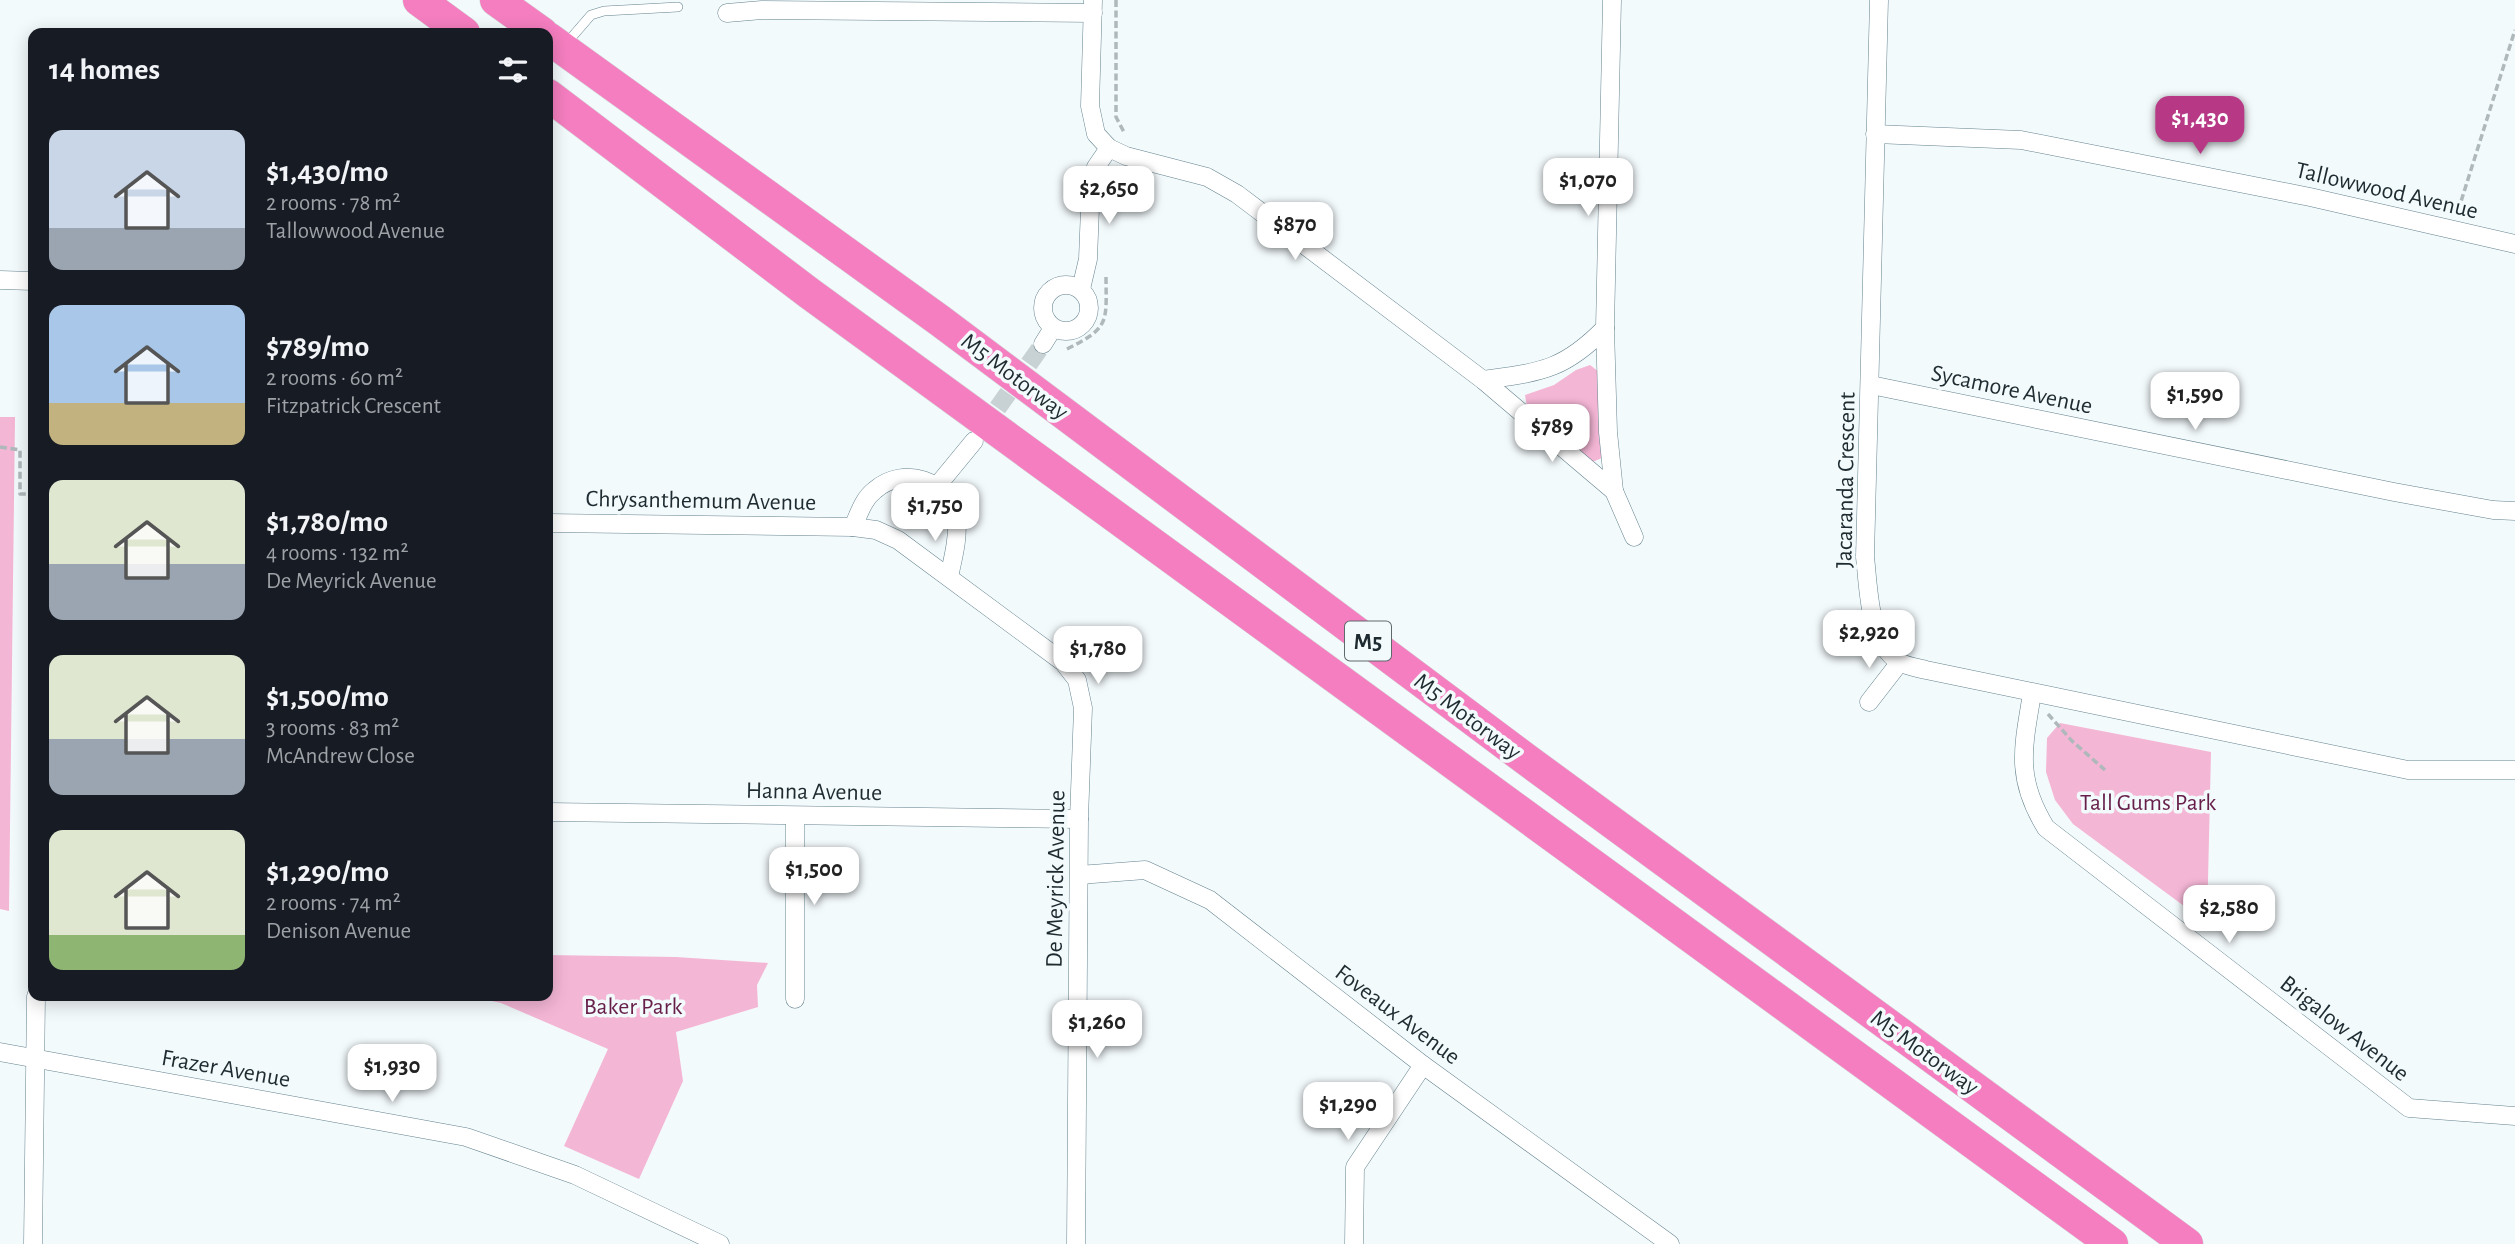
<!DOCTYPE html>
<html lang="en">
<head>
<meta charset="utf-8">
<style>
  :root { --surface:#171b24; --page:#242831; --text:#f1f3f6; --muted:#9ea1a6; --accent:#b73885 }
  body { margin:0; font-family:"Alegreya Sans",sans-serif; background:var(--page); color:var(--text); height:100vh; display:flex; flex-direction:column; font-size:26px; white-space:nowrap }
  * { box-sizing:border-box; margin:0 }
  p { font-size:23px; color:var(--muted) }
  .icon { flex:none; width:38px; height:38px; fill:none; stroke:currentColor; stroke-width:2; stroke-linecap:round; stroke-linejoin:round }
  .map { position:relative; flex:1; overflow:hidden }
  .sheet { position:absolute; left:28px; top:28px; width:525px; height:973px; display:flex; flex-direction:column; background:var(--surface); border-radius:14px; box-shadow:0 4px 18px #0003 }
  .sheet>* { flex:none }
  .price { position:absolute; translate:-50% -60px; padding:0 16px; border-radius:14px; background:#fff; color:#222; font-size:23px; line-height:46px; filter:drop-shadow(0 2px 4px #0008) }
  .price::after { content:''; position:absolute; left:50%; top:42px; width:21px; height:16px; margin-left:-10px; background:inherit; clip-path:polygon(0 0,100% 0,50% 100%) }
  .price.current { background:var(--accent); color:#fff }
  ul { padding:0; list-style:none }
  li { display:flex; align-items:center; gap:21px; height:175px; padding:0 21px }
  li span { display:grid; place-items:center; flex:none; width:196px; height:140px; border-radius:14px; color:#555 }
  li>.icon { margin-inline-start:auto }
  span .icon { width:84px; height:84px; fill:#fffc; stroke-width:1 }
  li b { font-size:30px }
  h2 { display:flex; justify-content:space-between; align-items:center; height:84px; padding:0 21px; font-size:30px }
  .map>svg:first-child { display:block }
  .green { fill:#f4b6d5 }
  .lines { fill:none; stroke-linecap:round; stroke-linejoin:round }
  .minor-tunnel { stroke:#c8d1d3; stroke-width:18; stroke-dasharray:18 9; stroke-linecap:butt }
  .service-casing { stroke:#64828e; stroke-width:10 }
  .minor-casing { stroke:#64828e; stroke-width:19 }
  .motorway-casing { stroke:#d2d5d6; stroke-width:33 }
  .path { stroke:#afb8bb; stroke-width:3.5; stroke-dasharray:7 3.5; stroke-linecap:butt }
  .service { stroke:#fff; stroke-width:9 }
  .minor { stroke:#fff; stroke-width:18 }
  .motorway { stroke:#f57ec0; stroke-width:32 }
  .labels { text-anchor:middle; stroke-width:7; stroke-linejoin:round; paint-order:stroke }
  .shield { fill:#f3fafc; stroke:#5e696d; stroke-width:2 }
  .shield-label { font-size:23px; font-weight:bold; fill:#1e2b30 }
  .street-label { font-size:24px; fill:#1e2b30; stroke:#f3fafc }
  .park-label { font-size:24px; fill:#671f4a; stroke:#f3fafc }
</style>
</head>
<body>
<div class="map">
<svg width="2515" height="1244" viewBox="0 0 2515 1244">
  <rect width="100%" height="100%" fill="#f3fafc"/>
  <!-- green -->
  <g class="green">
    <polygon points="1590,365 1599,372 1602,458 1590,463 1563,434 1527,407 1525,395 1554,385 1576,370"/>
    <polygon points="0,417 15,417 9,911 0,909"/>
    <polygon points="2060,723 2211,752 2207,923 2073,824 2055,800 2046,772 2047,738"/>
    <polygon points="548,955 676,957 768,963 757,985 758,1007 676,1032 683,1081 639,1179 564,1146 608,1049 501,1003 473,997 548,996"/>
  </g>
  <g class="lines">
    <!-- minor-tunnel -->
    <polyline class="minor-tunnel" points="982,430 1043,344"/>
    <!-- service casing -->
    <g class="service-casing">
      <polyline id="service" points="565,45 591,15 604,11 678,7"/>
    </g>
    <!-- minor casing -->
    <g class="minor-casing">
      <g id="minor">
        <polyline points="1093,0 1090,106 1096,134 1109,148 1126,156 1207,177 1237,194 1483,380 1614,491 1634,537"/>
        <path d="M 1879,0 L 1865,557 C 1869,590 1868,641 1899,662 C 1906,666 1918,668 1926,670 L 2408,770 L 2515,770"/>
        <polyline points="727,13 762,10 1093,13"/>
        <polyline points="1875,134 2021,140 2310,197 2515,244"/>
        <polyline points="0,280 33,281"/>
        <circle cx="1066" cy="308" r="23"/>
        <polyline points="1081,289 1088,259 1091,183 1096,167 1109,148"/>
        <polyline points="1605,328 1608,432 1614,491"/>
        <polyline points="1043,344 1053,328"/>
        <path d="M 1483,380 C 1540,372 1563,371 1605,328 L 1612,0"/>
        <polyline points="1871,385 2394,492 2493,510 2515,511"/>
        <polyline points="937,486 974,441"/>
        <polyline points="548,523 853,527 876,530 898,540 1063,662 1077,680 1083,708 1079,819 1076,1244"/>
        <path d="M 853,527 C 859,514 863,499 875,490 C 904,465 948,480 956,517 C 959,537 953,558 949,577"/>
        <path d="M 2032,694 C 2023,748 2015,778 2046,828 L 2409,1108 L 2515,1116"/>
        <polyline points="1869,702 1900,662"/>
        <polyline points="548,812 1079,819"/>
        <polyline points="1079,875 1145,870 1210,900 1423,1065 1670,1244"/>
        <polyline points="795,999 795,816"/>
        <polyline points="0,1052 466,1137 575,1175 720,1244"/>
        <polyline points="33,1244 36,996"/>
        <polyline points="1354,1244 1355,1167 1423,1065"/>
      </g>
    </g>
    <!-- motorway casing -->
    <g class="motorway-casing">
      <g id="motorway">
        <polyline points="419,0 464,33"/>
        <polyline points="496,0 542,33"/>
        <polyline points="548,38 939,320 1527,760 2187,1244"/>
        <polyline points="548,95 809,293 2112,1244"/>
      </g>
    </g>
    <!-- path -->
    <g class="path">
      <polyline points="1116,0 1116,117 1125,134"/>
      <polyline points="2458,211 2515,30"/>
      <path d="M 1067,349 C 1111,327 1106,322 1106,275"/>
      <polyline points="0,447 20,450 20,494 33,494"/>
      <polyline points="2048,714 2072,741 2105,770"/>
    </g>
    <!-- service -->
    <use href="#service" class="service"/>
    <!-- minor -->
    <use href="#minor" class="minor"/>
    <!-- motorway -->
    <use href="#motorway" class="motorway"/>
  </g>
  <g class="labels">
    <!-- shield labels -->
    <rect class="shield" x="1345" y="621.5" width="46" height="39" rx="5"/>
    <g class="shield-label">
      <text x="1368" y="649">M5</text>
    </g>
    <!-- street labels -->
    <g class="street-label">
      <text transform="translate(2387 190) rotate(13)" y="8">Tallowwood Avenue</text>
      <text transform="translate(1015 376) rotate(37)" y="8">M5 Motorway</text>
      <text transform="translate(2012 389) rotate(12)" y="8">Sycamore Avenue</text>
      <text transform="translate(1845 480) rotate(-89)" y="8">Jacaranda Crescent</text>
      <text transform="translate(701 500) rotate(1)" y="8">Chrysanthemum Avenue</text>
      <text transform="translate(1468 716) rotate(37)" y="8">M5 Motorway</text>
      <text transform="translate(814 791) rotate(1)" y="8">Hanna Avenue</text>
      <text transform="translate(1055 879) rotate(-89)" y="8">De Meyrick Avenue</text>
      <text transform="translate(1398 1014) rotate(37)" y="8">Foveaux Avenue</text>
      <text transform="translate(2345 1028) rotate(38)" y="8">Brigalow Avenue</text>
      <text transform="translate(1925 1052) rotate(36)" y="8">M5 Motorway</text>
      <text transform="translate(226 1068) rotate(10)" y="8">Frazer Avenue</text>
    </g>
    <!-- park labels -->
    <g class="park-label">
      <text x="2148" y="810">Tall Gums Park</text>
      <text x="633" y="1014">Baker Park</text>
    </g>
  </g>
</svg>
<b class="price current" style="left:2200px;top:156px">$1,430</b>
<b class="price" style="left:1588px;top:218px">$1,070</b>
<b class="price" style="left:1109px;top:226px">$2,650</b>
<b class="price" style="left:1295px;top:262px">$870</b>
<b class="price" style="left:2195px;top:432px">$1,590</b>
<b class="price" style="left:1552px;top:464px">$789</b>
<b class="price" style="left:935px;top:543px">$1,750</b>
<b class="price" style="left:1869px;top:670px">$2,920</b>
<b class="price" style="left:1098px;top:686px">$1,780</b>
<b class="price" style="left:814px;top:907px">$1,500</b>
<b class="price" style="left:2229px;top:945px">$2,580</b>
<b class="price" style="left:1097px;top:1060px">$1,260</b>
<b class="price" style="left:392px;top:1104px">$1,930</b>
<b class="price" style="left:1348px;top:1142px">$1,290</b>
<section class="sheet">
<h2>14 homes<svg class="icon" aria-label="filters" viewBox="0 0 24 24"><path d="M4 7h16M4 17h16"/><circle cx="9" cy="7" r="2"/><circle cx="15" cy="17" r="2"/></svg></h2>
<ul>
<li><span style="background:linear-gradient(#c9d6e8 70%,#9aa5b1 0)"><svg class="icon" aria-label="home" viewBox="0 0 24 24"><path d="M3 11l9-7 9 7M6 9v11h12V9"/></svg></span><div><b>$1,430/mo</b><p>2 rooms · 78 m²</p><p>Tallowwood Avenue</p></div></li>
<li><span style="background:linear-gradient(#a9c7e8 70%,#c2b280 0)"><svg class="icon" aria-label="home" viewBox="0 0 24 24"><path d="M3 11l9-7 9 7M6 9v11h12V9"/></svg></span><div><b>$789/mo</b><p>2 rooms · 60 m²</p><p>Fitzpatrick Crescent</p></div></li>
<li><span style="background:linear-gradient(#dfe7d0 60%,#9aa5b1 0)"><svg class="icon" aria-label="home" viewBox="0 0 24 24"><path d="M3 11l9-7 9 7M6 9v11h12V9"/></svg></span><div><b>$1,780/mo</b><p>4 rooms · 132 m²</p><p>De Meyrick Avenue</p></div></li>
<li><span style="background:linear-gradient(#dfe7d0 60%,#9aa5b1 0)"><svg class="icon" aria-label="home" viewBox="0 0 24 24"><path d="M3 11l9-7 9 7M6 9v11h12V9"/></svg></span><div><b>$1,500/mo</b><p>3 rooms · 83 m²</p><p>McAndrew Close</p></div></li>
<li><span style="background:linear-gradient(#dfe7d0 75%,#8fb573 0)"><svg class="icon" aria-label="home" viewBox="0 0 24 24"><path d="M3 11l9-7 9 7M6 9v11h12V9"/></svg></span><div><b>$1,290/mo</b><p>2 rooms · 74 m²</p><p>Denison Avenue</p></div></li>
</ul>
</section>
</div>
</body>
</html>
